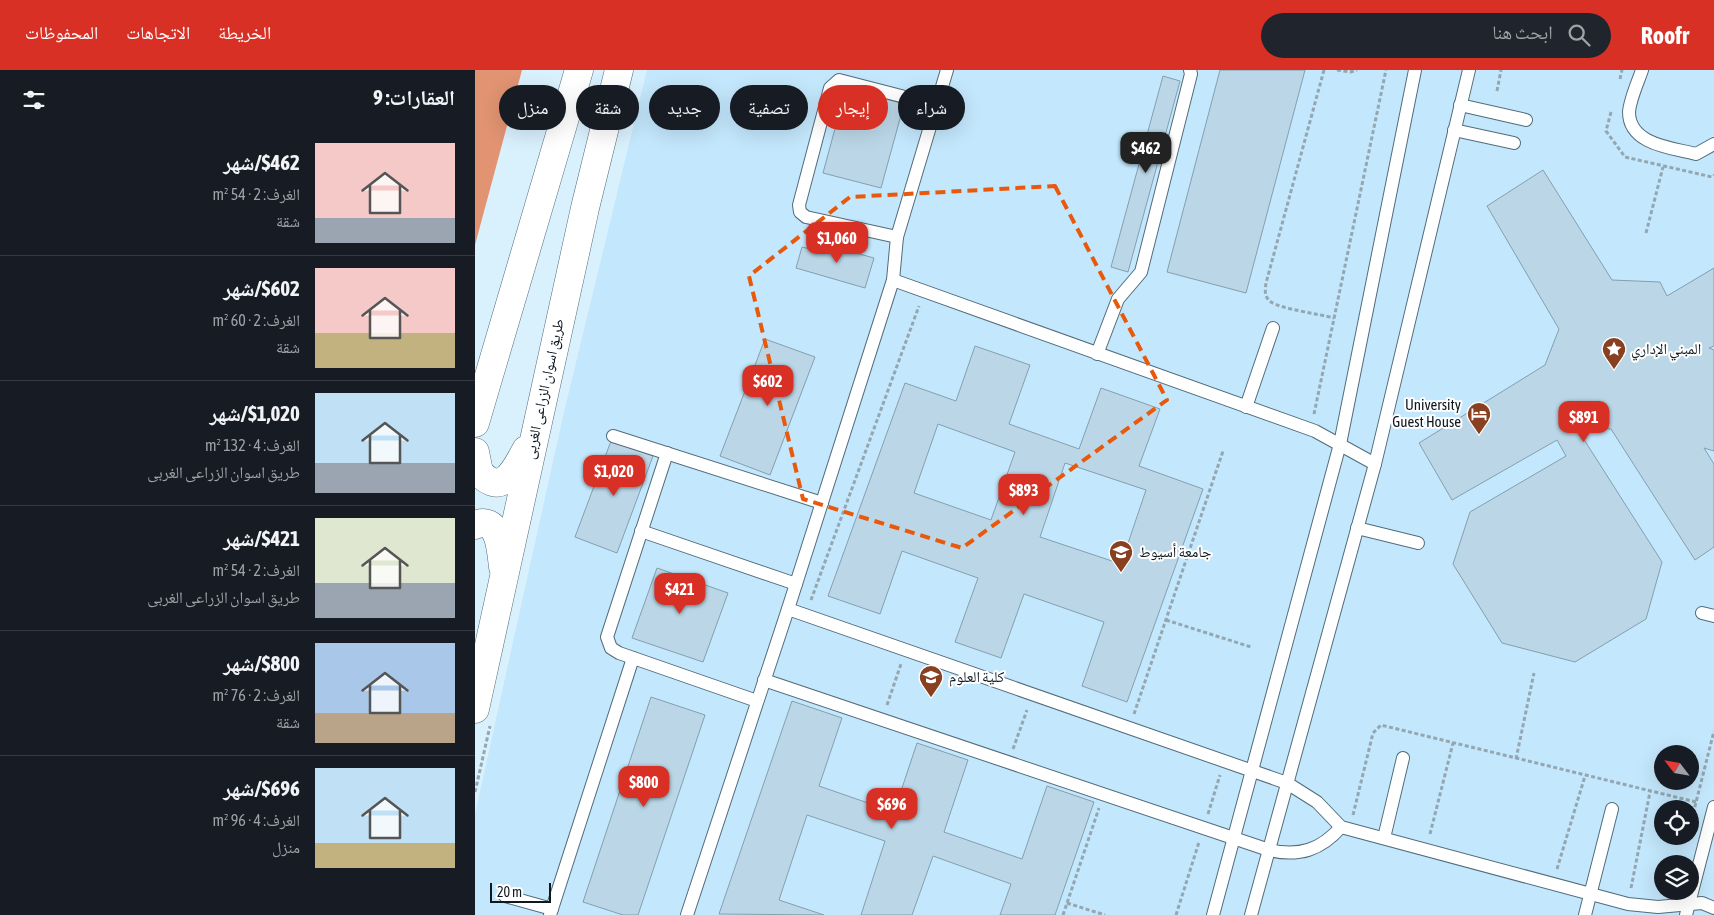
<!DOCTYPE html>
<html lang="ar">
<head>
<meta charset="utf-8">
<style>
  :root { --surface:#171b24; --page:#20242c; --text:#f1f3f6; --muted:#9ea1a6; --line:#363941; --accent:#d93025 }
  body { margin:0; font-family:"Asap Condensed","Noto Naskh Arabic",sans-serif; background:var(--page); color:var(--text); direction:rtl; height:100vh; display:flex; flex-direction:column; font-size:19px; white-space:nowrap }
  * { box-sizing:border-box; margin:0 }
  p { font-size:16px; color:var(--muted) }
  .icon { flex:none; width:28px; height:28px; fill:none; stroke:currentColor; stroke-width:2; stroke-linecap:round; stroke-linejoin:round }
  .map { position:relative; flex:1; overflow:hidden; direction:ltr }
  .panel { display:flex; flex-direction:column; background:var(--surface); width:475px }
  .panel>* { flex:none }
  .guide { position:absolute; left:15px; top:15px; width:475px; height:45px; direction:rtl; display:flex; gap:10px }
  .needle { width:32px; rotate:301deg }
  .controls { position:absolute; left:1179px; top:675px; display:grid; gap:10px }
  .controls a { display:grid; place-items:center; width:45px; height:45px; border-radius:50%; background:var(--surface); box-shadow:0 5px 20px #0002; font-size:25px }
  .scale { position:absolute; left:15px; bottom:12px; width:61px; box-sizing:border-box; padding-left:5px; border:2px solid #0e181e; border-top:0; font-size:14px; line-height:18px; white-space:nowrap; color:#0e181e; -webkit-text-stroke:4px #fff; paint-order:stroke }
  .price { position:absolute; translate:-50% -42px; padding:0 11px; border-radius:10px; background:var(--accent); color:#fff; font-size:16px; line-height:32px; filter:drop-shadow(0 1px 2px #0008) }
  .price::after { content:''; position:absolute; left:50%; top:30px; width:15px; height:11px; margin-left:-8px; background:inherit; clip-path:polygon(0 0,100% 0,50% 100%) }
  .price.on { background:#222; color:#fff }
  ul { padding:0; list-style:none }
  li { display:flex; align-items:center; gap:15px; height:125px; padding:0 20px }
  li+li { border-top:1px solid var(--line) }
  li span { display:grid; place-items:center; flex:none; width:140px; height:100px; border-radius:0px; color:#555 }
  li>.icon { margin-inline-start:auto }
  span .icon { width:60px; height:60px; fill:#fffc; stroke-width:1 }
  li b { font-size:21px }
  h2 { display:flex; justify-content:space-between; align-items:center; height:60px; padding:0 20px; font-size:21px }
  .pill { padding:0 18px; border-radius:22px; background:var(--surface); box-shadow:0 5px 20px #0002; font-size:18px; line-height:45px }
  .pill.on { background:var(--accent); color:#fff }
  header { display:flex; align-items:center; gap:30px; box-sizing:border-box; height:70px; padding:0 25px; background:var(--accent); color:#fff }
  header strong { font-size:24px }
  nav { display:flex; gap:28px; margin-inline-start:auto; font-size:18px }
  .search { width:350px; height:45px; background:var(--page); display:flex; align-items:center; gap:12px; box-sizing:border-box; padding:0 18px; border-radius:28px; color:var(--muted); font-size:19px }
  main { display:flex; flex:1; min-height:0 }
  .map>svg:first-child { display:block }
  .built { fill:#c3e7fc; fill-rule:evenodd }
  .water { fill:#e19372 }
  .building { fill:#bbd7e7; stroke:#849fae; fill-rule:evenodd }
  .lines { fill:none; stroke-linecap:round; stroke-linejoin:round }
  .lane-casing { stroke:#526c7a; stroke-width:14 }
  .primary-casing { stroke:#526c7a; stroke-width:29 }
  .path { stroke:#94a7b1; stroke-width:3; stroke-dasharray:4 2.5; stroke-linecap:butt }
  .lane { stroke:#fff; stroke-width:12 }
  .primary { stroke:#fff; stroke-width:28 }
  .marked { fill:none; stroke:#e8590c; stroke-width:4; stroke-dasharray:10 6; stroke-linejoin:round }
  .labels { text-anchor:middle; stroke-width:4; stroke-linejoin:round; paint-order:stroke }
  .poi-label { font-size:15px; fill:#0e181e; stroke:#fff; text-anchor:start }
  .street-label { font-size:15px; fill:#0e181e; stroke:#fff }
</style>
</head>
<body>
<header>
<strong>Roofr</strong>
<div class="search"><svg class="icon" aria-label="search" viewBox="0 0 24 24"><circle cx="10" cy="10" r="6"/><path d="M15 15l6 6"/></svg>ابحث هنا</div>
<nav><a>الخريطة</a><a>الاتجاهات</a><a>المحفوظات</a></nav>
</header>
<main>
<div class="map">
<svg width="1239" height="845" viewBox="0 0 1239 845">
  <rect width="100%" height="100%" fill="#d9f0fd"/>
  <!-- built -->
  <path class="built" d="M 172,0 L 1239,0 L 1239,845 L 0,845 L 0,744 L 89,342 ZM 1188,684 L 1215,684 L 1215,711 L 1188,711 ZM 1188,739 L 1215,739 L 1215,766 L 1188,766 ZM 1188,794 L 1215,794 L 1215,821 L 1188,821 Z"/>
  <!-- water -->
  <polygon class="water" points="0,0 47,0 0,175"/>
  <!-- building -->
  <g class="building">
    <polygon points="745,0 830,0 771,223 692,202"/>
    <polygon points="688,6 705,11 653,202 636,197"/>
    <polygon points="371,18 429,34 406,118 348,103"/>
    <polygon points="1068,100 1137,210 1185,212 1192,226 1239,198 1239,276 1234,278 1239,280 1239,381 1229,378 1239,394 1239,477 1220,490 1136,359 1101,357 1187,492 1171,549 1100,592 1027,573 978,494 995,442 1091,386 1082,370 977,430 944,373 1070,295 1084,259 1012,136"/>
    <polygon points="345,173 399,188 390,218 321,198 327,177 343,181"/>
    <polygon points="290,269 340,287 295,405 245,386"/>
    <path d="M 500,276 L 555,295 L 534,354 L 604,379 L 626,318 L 685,339 L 664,396 L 728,419 L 652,632 L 607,616 L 629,552 L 549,524 L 526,588 L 480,572 L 503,508 L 427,481 L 405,544 L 353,526 L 430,313 L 481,331 ZM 463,354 L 540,382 L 516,450 L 439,423 ZM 590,393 L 671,420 L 646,494 L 565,467 Z"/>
    <polygon points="136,371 178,386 142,483 100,467"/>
    <polygon points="182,498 253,523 228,592 157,568"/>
    <polygon points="176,627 230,645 163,845 148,845 108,832"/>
    <polygon points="317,631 367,648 344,716 419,742 442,673 493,690 469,762 547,789 572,716 619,732 580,845 525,845 536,814 458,786 437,845 386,845 410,771 332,745 304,830 349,845 244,844"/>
  </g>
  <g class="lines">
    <!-- lane casing -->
    <g class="lane-casing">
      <g id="lane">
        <path d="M 1167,0 C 1163,12 1155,29 1154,42 C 1154,75 1198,78 1221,84 L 1239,74"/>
        <polyline points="985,35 1051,50"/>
        <polyline points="979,60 1039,73"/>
        <polyline points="422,167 331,147 325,142 324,135 355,18 364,10 461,35"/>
        <polyline points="418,210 840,361 900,394"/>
        <polyline points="622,284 643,229 666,202 716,4 715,0"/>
        <polyline points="771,337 798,258"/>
        <polyline points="138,366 347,433"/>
        <polyline points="192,383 132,567 136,578 144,583 282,631"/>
        <polyline points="882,458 943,473"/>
        <polyline points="166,461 321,514"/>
        <polyline points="313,539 812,713 842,732 866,757 1153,834 1183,837 1227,833 1239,838"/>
        <polyline points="1227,543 1239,546"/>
        <path d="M 289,610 L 794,780 C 824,787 846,780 866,757"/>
        <polyline points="909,768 928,688"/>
        <polyline points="30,826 77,839"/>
        <polyline points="75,845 158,588"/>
        <polyline points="212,845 313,539 418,210 422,167 472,0"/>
        <polyline points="738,845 865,374 940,0"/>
        <polyline points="776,845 900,394 994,0"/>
        <polyline points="1110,845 1137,739"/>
        <polyline points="1211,845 1239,737"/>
      </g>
    </g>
    <!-- primary casing -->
    <g class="primary-casing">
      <g id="primary">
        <polyline points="0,353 104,0"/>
        <path d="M 0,382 L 4,402 C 28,429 41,398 51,380"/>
        <path d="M 0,455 C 25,444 26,482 28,497"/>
        <polyline points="0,639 110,138 144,0"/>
      </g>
    </g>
    <!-- path -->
    <g class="path">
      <path d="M 849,0 L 791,213 C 790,220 789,227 796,232 C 806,239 845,244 859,248"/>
      <polyline points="862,0 875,2 882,0"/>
      <polyline points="1145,9 1147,0"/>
      <polyline points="1022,21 1026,0"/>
      <polyline points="1136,42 1131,61 1150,87 1237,107 1239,105"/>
      <polyline points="1171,163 1188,97"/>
      <polyline points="839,344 911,0"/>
      <polyline points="336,530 444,236"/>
      <polyline points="691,550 776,577"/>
      <polyline points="412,635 426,594"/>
      <polyline points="659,644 748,381"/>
      <polyline points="538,679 552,640"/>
      <polyline points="1041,689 1059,603"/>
      <polyline points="0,722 15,656"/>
      <polyline points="733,744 745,705"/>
      <polyline points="878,745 898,663 906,655 1221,732"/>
      <polyline points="1215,756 1239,661"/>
      <polyline points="955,764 978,673"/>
      <polyline points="1082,799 1110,706"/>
      <polyline points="1156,818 1175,722"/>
      <polyline points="592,833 630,845"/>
      <polyline points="588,845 624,738"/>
      <polyline points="701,845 724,772"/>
    </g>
    <!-- lane -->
    <use href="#lane" class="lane"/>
    <!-- primary -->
    <use href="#primary" class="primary"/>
  </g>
  <!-- marked area -->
  <path class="marked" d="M 580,116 L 692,330 L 487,478 L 328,429 L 274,206 L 375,127 Z"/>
  <!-- icons -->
  <defs>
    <g id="sight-pin" transform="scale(1.25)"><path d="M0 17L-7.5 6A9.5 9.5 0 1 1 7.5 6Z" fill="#884020" stroke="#fff"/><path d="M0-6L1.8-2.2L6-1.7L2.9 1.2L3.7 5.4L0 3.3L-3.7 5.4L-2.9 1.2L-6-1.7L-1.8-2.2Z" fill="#fff"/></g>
    <g id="hotel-pin" transform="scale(1.25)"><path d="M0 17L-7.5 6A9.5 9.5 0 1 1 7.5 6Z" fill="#884020" stroke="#fff"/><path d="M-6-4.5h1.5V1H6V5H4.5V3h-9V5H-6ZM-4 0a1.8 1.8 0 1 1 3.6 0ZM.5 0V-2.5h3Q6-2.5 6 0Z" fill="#fff"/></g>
    <g id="university-pin" transform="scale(1.25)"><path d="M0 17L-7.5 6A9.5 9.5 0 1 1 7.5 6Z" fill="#884020" stroke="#fff"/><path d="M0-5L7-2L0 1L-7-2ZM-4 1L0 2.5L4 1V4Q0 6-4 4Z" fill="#fff"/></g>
  </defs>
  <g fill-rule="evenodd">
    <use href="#sight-pin" x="1139" y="279"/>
    <use href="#hotel-pin" x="1004" y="344"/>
    <use href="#university-pin" x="646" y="482"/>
    <use href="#university-pin" x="456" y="607"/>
  </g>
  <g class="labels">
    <!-- poi labels -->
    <g class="poi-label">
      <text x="1156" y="284">المبني الإداري</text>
      <text x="986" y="340" text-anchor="end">University<tspan x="986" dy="17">Guest House</tspan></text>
      <text x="664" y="487">جامعة أسيوط</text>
      <text x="474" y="612">كلية العلوم</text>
    </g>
    <!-- street labels -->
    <g class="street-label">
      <text transform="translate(69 319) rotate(-78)" y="5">طريق اسوان الزراعى الغربى</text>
    </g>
  </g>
</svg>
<div class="controls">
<a><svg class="needle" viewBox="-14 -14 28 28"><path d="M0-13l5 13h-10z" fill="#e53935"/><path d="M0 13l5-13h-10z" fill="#9ea1a6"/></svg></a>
<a><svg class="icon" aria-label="locate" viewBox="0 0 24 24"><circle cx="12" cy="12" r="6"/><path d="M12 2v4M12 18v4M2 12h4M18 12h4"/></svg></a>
<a><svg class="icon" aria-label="layers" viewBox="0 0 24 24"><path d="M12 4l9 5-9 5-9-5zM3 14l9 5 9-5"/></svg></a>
</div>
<div class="scale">20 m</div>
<b class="price on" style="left:671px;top:104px">$462</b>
<b class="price" style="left:362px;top:194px">$1,060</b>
<b class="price" style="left:293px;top:337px">$602</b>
<b class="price" style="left:1109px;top:373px">$891</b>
<b class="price" style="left:139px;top:427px">$1,020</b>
<b class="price" style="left:549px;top:446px">$893</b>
<b class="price" style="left:205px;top:545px">$421</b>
<b class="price" style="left:169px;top:738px">$800</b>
<b class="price" style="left:417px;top:760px">$696</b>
<div class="guide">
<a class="pill">شراء</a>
<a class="pill on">إيجار</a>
<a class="pill">تصفية</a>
<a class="pill">جديد</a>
<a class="pill">شقة</a>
<a class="pill">منزل</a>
</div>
</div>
<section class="panel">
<h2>العقارات: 9<svg class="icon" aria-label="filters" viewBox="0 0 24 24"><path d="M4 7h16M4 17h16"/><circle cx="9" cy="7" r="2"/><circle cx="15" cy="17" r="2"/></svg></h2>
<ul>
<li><span style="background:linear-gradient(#f6c9c9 75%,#9aa5b1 0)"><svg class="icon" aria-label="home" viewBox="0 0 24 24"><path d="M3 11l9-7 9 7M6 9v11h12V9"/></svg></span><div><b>$462/شهر</b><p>الغرف: 2 · 54 m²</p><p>شقة</p></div></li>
<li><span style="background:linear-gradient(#f6c9c9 65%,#c2b280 0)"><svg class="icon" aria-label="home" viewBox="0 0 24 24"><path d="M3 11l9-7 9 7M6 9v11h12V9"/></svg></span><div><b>$602/شهر</b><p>الغرف: 2 · 60 m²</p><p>شقة</p></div></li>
<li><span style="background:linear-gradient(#bfe0f5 70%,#9aa5b1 0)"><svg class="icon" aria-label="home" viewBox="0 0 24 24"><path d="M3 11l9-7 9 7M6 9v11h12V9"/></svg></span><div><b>$1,020/شهر</b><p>الغرف: 4 · 132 m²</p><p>طريق اسوان الزراعى الغربى</p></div></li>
<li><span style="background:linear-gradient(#dfe7d0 65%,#9aa5b1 0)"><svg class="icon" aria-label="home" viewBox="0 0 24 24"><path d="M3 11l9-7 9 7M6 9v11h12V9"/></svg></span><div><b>$421/شهر</b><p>الغرف: 2 · 54 m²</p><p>طريق اسوان الزراعى الغربى</p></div></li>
<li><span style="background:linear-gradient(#a9c7e8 70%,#b9a48a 0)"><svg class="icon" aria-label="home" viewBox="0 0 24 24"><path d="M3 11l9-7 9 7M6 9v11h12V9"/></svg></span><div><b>$800/شهر</b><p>الغرف: 2 · 76 m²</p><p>شقة</p></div></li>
<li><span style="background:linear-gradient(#bfe0f5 75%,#c2b280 0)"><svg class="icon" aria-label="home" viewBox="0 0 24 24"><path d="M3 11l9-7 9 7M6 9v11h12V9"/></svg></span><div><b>$696/شهر</b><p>الغرف: 4 · 96 m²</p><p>منزل</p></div></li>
</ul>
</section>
</main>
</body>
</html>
